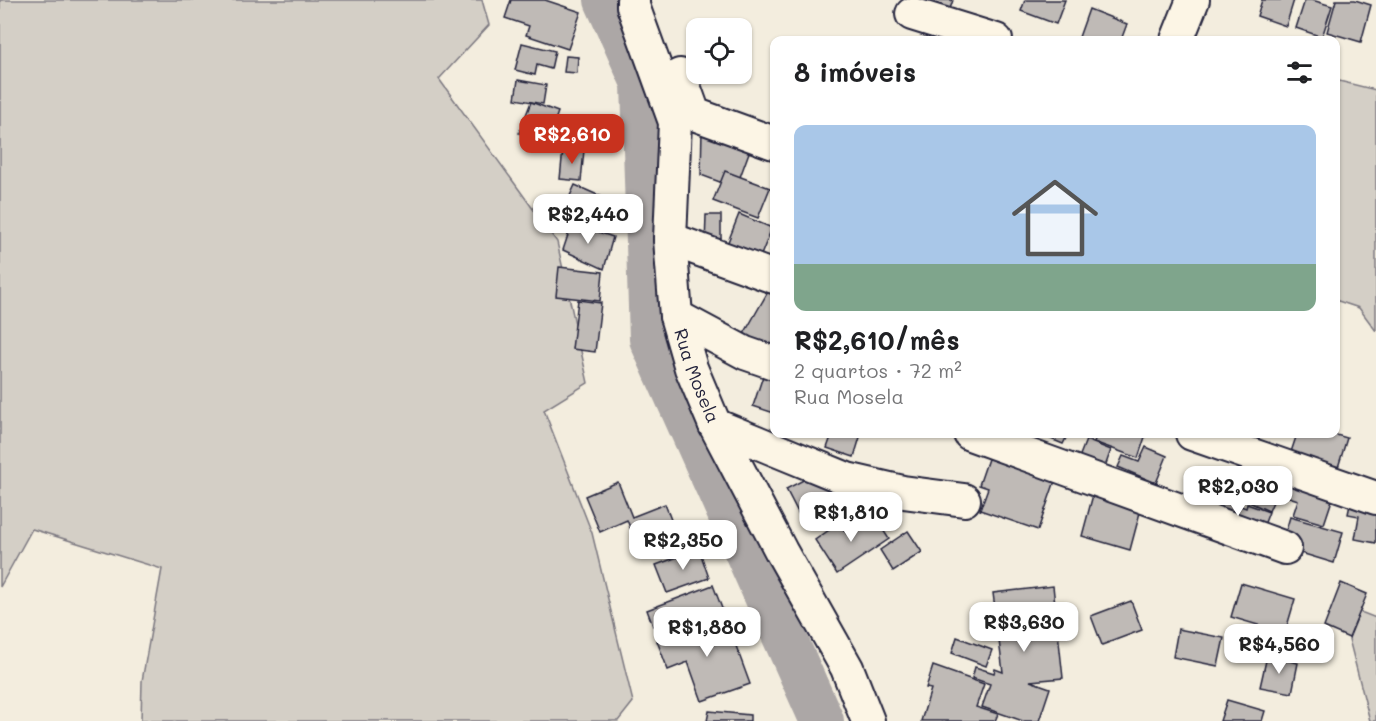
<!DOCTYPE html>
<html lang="pt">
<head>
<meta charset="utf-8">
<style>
  :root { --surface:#fff; --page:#f6f6f6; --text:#202124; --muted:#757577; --accent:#c8321e }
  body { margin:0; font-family:Mali,sans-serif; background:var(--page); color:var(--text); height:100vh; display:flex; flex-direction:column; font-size:22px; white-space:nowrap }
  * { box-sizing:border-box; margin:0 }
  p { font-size:20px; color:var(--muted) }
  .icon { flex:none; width:33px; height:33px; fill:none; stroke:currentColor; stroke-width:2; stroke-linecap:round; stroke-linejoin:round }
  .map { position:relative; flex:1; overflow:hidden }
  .drawer { position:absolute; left:770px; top:36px; width:570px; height:402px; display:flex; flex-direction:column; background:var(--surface); border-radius:12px; box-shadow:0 2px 4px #0004 }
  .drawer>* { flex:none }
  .buttons { position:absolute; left:686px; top:18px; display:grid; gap:12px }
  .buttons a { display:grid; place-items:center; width:66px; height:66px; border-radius:12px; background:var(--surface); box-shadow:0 2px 4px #0004; font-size:30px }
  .price { position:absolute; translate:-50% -51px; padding:0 14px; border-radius:12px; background:#fff; color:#222; font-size:20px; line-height:39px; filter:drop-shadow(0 2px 3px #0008) }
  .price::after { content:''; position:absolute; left:50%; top:36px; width:18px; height:14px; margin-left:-9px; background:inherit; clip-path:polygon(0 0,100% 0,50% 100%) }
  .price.active { background:var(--accent); color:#fff }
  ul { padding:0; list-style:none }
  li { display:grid; align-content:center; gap:12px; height:318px; padding:0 24px }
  li span { display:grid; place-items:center; height:186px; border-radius:12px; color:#555 }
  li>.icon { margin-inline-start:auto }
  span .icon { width:108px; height:108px; fill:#fffc; stroke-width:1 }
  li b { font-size:26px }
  h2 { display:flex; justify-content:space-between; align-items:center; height:72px; padding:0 24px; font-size:26px }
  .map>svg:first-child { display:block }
  .green { fill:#d4cfc6; stroke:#7b7880; stroke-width:1.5 }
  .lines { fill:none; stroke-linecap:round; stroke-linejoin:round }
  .river { stroke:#aca7a6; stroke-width:44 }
  .building { fill:#bfbab6; stroke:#22223b; stroke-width:1.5 }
  .minor-casing { stroke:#22223b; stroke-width:36 }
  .minor { stroke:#fcf5e5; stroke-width:32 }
  .labels { text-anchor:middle; stroke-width:4.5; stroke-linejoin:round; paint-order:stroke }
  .street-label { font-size:18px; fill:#22223b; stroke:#fcf5e5 }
</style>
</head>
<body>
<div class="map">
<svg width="1376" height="721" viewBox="0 0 1376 721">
  <rect width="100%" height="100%" fill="#f3edde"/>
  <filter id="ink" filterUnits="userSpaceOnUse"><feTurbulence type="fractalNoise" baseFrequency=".0167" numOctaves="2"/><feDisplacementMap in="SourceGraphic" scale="12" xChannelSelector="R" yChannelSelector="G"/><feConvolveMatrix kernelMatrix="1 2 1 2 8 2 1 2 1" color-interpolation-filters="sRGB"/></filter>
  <g filter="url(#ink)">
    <!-- green -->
    <g class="green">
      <polygon points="0,0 482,0 489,25 439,79 557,242 588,383 544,410 592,533 633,702 618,721 141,721 142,681 162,569 32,529 0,587"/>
      <polygon points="1335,80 1376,90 1376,331 1359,308 1335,300"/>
      <polygon points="1340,604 1376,618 1376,721 1370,721"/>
    </g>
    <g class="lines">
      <!-- river -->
      <polyline class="river" points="606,0 643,83 651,339 822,721"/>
    </g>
    <!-- building -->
    <g class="building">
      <polygon points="511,0 545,0 581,12 568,49 526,35 529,26 505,18"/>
      <polygon points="921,0 953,0 950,9"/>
      <polygon points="1025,0 1065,0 1056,24 1021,11"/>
      <polygon points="1262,0 1294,0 1286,26 1257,16"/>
      <polygon points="1305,0 1312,0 1332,6 1322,37 1296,28"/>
      <polygon points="1336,0 1355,0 1371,5 1361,42 1327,32"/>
      <polygon points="1089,9 1127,24 1121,40 1078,40"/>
      <polygon points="522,43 555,51 551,69 537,65 535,75 515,70"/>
      <polygon points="566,56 578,57 577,73 564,72"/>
      <polygon points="518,80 546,85 543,104 515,99"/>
      <polygon points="531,102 558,112 547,143 519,133"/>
      <polygon points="702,129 751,147 736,188 701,175"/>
      <polygon points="563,149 584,150 581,181 560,179"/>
      <polygon points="725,171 770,188 758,218 713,201"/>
      <polygon points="575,185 611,201 599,227 563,211"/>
      <polygon points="739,214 772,228 757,265 724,252"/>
      <polygon points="706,215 721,215 721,247 705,247"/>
      <polygon points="572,223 613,237 604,269 563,250"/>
      <polygon points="559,267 603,272 600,301 556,296"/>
      <polygon points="769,290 774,293 774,342 770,349 744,334"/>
      <polygon points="578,300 601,303 595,352 572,349"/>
      <polygon points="763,376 774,380 774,413 753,406"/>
      <polygon points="832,434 861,434 854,457 827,448"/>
      <polygon points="1039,434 1068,434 1063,444"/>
      <polygon points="1097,434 1146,434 1138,458 1094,442"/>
      <polygon points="1297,434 1333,434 1347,438 1336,474 1289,458"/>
      <polygon points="1086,440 1111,450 1101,478 1075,468"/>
      <polygon points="1146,447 1167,456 1156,483 1118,467 1123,456 1139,462"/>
      <polygon points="990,453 1057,475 1038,530 980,510 988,488 979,485"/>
      <polygon points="1245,456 1285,474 1269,511 1229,493"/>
      <polygon points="815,474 821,486 830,480 870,500 856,507 853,503 806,528 786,489"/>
      <polygon points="1286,475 1335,491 1324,524 1293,515 1298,500 1280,494"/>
      <polygon points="618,482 632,517 665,504 676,533 638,548 627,520 600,532 585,496"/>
      <polygon points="1094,491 1142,505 1130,550 1082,536"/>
      <polygon points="1215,496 1246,508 1247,504 1269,512 1259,538 1207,519"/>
      <polygon points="1351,500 1376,505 1376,543 1355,539 1359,516 1348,514"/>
      <polygon points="874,516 889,539 837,574 815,540 839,523 847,534"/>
      <polygon points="1290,517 1343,532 1334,563 1281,547"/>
      <polygon points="908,531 922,552 893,571 880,550"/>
      <polygon points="699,549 709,578 667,593 656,565"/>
      <polygon points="1241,583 1295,599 1285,633 1231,617"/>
      <polygon points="1341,583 1367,594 1349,638 1324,627"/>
      <polygon points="713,585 723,611 685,625 681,615 653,626 647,610"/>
      <polygon points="1053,586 1063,678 1030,681 1050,688 1039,721 1023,721 982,707 990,684 972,678 975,667 994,673 995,669 1003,672 993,593"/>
      <polygon points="1131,601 1142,630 1102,645 1091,616"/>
      <polygon points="725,616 750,684 702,701 688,662 668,670 657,641"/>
      <polygon points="1178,629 1224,638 1218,666 1173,657"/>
      <polygon points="957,637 992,650 986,666 952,653"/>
      <polygon points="1267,656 1298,663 1292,693 1260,687"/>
      <polygon points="933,666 984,684 976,707 998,714 995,721 921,721 931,689 926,688"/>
      <polygon points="1227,700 1265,711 1262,721 1220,721"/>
      <polygon points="709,711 750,715 750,721 707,721"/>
    </g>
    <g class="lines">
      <!-- minor casing -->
      <g class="minor-casing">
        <g id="minor">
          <path id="s1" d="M 633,0 L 633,6 L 675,122 L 670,239 L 676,316 L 691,368 L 715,425 L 781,551 L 847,668 L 868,721"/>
          <polyline points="912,14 996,40"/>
          <polyline points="1177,40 1193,0"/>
          <polyline points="680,75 694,114 774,143"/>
          <polyline points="670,239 774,277"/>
          <polyline points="676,316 745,353 774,363"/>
          <polyline points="715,425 847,479 903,492 964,500"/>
          <polyline points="970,434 1285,548"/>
          <polyline points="1192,434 1376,498"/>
        </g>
      </g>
      <!-- minor -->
      <use href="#minor" class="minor"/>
    </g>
  </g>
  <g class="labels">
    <!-- street labels -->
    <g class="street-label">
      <text dy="6" stroke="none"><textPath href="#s1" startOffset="387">Rua Mosela</textPath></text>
    </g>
  </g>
</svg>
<div class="buttons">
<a><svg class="icon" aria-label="locate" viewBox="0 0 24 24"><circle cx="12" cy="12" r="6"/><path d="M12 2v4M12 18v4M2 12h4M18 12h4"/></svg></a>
</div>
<b class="price active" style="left:572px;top:165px">R$2,610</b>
<b class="price" style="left:588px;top:245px">R$2,440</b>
<b class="price" style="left:1238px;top:517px">R$2,030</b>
<b class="price" style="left:851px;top:543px">R$1,810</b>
<b class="price" style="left:683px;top:571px">R$2,350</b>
<b class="price" style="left:1024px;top:653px">R$3,630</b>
<b class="price" style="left:707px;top:658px">R$1,880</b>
<b class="price" style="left:1279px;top:675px">R$4,560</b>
<section class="drawer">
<h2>8 imóveis<svg class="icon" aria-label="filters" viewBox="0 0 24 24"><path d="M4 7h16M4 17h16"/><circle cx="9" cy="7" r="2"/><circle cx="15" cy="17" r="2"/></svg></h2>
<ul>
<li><span style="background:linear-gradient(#a9c7e8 75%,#7fa58c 0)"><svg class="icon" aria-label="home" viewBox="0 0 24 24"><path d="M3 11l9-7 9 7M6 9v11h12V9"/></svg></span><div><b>R$2,610/mês</b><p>2 quartos · 72 m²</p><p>Rua Mosela</p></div></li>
</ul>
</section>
</div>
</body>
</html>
